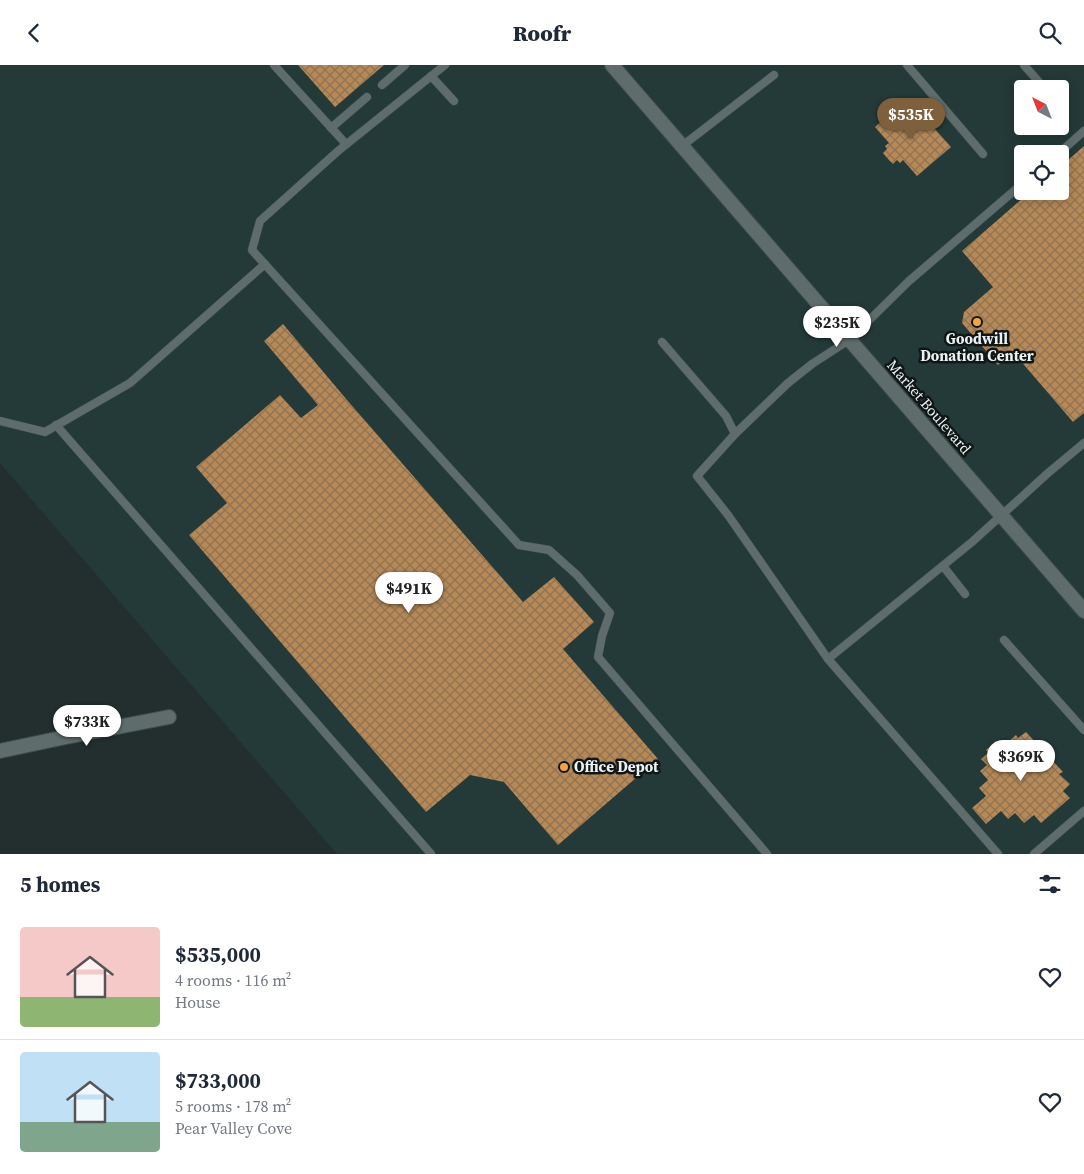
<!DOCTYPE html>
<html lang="en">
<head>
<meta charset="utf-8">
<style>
  :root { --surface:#fff; --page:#f6f6f7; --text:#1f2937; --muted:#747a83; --line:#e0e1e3; --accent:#7e603c }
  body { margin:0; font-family:"Source Serif 4",serif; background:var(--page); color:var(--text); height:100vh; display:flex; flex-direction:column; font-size:19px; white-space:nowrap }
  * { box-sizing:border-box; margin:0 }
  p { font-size:16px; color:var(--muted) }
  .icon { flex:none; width:28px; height:28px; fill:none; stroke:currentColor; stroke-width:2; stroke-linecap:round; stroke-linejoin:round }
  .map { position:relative; height:789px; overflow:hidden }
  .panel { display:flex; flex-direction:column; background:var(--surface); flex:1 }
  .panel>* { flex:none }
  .needle { width:32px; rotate:318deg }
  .fabs { position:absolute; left:1014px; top:15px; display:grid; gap:10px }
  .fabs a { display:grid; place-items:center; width:55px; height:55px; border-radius:5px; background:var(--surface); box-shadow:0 2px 12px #0003; font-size:25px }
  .price { position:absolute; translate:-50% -42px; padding:0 11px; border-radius:18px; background:#fff; color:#222; font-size:16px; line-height:32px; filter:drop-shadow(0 1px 2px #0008) }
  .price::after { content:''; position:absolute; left:50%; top:30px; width:15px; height:11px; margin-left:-8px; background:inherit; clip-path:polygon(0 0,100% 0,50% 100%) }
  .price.selected { background:var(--accent); color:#fff }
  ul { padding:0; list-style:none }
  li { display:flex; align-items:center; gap:15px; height:125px; padding:0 20px }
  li+li { border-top:1px solid var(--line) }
  li span { display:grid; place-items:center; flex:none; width:140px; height:100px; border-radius:5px; color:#555 }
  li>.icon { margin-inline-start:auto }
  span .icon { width:60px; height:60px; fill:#fffc; stroke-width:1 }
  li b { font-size:21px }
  h2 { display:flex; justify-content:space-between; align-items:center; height:60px; padding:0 20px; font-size:21px }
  header { display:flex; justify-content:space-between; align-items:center; height:65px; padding:0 20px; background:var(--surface); font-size:22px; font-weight:800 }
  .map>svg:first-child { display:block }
  .built { fill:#243a38; fill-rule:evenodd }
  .building { fill:url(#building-cross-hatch) }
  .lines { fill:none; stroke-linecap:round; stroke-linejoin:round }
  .service-casing { stroke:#404c4b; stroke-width:9 }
  .minor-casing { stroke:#404c4b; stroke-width:16 }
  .tertiary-casing { stroke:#404c4b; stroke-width:16 }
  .service { stroke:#5e6d6b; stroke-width:8 }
  .minor { stroke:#5e6d6b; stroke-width:14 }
  .tertiary { stroke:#5e6d6b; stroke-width:14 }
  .poi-dot { fill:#f3a442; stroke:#101615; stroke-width:2 }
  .labels { text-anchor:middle; stroke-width:5; stroke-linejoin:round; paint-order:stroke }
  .poi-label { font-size:15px; font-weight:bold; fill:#eaf3f2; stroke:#101615 }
  .street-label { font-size:15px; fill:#eaf3f2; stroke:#101615 }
</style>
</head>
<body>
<header><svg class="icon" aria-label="back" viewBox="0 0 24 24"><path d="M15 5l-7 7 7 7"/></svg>Roofr<svg class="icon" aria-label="search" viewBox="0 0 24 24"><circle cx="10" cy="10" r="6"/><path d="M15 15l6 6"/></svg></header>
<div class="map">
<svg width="1084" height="789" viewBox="0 0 1084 789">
  <defs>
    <pattern id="building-cross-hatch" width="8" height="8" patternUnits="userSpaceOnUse" patternTransform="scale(1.25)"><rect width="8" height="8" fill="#b68957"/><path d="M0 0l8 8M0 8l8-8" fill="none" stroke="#8f7352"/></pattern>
  </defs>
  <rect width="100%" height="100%" fill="#222f2e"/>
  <!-- built -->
  <path class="built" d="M 0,0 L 1084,0 L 1084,789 L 337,789 L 0,398 ZM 1022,24 L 1060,24 L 1060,61 L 1022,61 ZM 1022,89 L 1060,89 L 1060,126 L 1022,126 Z"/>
  <!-- building -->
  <g class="building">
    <polygon points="298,0 384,0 335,42"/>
    <polygon points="903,37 923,61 928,56 951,82 917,111 903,95 900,98 897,95 893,99 888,94 883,88 887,84 885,81 889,78 875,62"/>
    <polygon points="1084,81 1084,348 1073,357 1013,287 998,300 962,258 964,247 993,222 962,186 1031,126 1060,126 1060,102"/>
    <polygon points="283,259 347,335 523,537 554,512 594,557 563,584 658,694 558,780 504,717 470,710 426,747 189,470 227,438 196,402 280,330 301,353 318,340 264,276"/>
    <polygon points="1026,667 1063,707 1059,709 1070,719 1063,726 1070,733 1041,758 1034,750 1024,758 1015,748 1008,754 1001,746 986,759 972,743 986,731 979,723 988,715 980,706 987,700 981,694 988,688 986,685 996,676 1002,682 1016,670 1018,673"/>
  </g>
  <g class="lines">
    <!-- service casing -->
    <g class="service-casing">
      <g id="service">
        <polyline points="274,0 346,79"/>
        <polyline points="445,0 338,86 260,156 252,185 519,480 549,485 577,510 610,548 602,571 598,592 767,789"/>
        <polyline points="907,0 983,89"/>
        <polyline points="1024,0 1045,24"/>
        <polyline points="431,11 454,36"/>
        <polyline points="382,20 405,0"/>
        <polyline points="331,63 367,32"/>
        <polyline points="682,81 774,10"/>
        <polyline points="1058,89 1084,66"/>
        <polyline points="662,277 726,351 735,369"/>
        <polyline points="0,356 45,367 130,318 265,199"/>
        <polyline points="56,360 431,789"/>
        <polyline points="943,501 965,529"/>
        <polyline points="1004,575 1084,665"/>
        <polyline points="828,594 972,477 1048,408 1084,378"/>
        <polyline points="998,789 828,594 728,450 697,411 735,369 788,318 812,299 849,275 909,216 1022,119"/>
        <polyline points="1034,789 1084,746"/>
      </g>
    </g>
    <!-- minor casing -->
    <g class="minor-casing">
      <polyline id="minor" points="0,686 66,672 169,652"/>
    </g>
    <!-- tertiary casing -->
    <g class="tertiary-casing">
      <polyline id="tertiary" points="612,0 1084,546"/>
    </g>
    <!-- service -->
    <use href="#service" class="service"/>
    <!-- minor -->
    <use href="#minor" class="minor"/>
    <!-- tertiary -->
    <use href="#tertiary" class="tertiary"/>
  </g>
  <!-- markers -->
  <g class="poi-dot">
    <circle cx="977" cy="257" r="5"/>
    <circle cx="564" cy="702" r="5"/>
  </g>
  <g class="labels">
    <!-- poi labels -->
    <g class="poi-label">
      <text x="977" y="279">Goodwill<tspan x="977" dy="17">Donation Center</tspan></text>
      <text x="574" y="707" text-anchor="start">Office Depot</text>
    </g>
    <!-- street labels -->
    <g class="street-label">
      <text transform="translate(929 342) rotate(49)" y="5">Market Boulevard</text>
    </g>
  </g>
</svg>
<div class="fabs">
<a><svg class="needle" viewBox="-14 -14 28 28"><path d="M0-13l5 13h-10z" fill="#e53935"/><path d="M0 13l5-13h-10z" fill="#747a83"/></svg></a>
<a><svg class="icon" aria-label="locate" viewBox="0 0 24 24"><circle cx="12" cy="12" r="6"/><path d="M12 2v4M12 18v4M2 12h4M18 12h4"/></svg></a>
</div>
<b class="price selected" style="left:911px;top:75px">$535K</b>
<b class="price" style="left:837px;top:283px">$235K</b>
<b class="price" style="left:409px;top:549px">$491K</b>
<b class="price" style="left:87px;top:682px">$733K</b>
<b class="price" style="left:1021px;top:717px">$369K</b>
</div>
<section class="panel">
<h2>5 homes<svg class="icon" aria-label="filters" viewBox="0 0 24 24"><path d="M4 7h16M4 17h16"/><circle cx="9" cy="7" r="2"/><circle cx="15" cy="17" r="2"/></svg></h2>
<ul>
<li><span style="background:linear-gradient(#f6c9c9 70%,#8fb573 0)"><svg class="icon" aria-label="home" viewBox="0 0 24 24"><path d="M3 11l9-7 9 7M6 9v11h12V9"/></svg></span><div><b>$535,000</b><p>4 rooms · 116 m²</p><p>House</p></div><svg class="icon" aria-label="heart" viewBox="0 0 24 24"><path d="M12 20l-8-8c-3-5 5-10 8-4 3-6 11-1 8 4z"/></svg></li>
<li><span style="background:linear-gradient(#bfe0f5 70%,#7fa58c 0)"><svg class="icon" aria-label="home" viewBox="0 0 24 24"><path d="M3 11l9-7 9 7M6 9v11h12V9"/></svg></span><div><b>$733,000</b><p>5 rooms · 178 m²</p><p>Pear Valley Cove</p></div><svg class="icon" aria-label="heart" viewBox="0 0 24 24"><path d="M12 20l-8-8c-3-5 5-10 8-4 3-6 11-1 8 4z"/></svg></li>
</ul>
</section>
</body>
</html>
